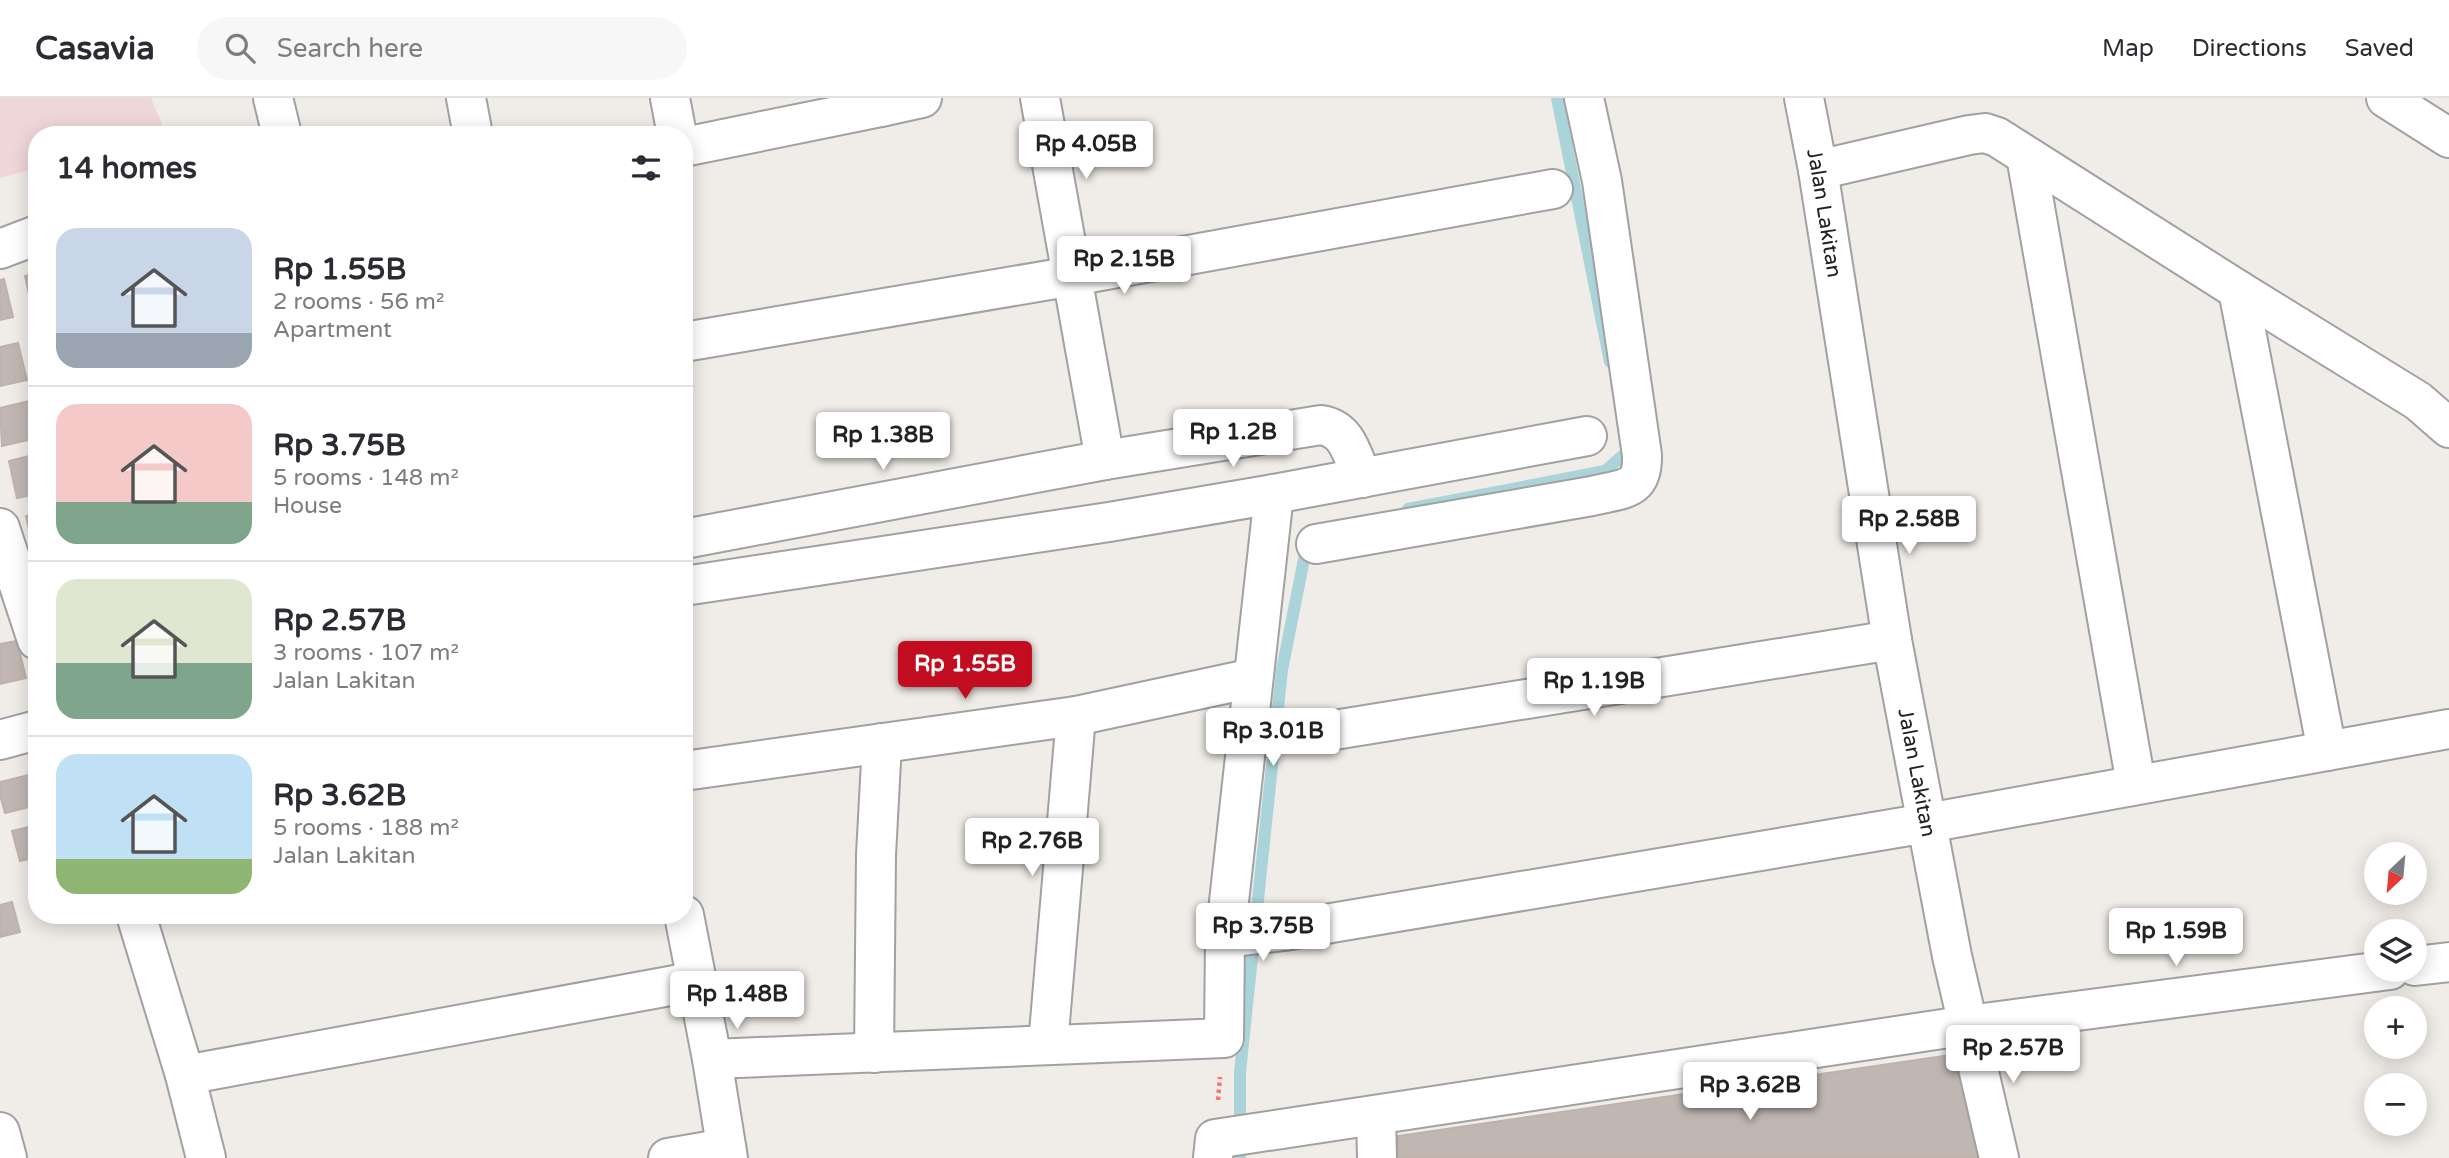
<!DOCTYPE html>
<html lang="en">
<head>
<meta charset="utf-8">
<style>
  :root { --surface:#fff; --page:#f7f7f7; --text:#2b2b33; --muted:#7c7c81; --line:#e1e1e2; --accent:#c20d20 }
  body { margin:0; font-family:"Varela Round",sans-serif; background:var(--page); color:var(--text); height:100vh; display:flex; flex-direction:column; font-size:26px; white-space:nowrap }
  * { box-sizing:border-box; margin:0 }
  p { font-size:23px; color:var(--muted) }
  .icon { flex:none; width:38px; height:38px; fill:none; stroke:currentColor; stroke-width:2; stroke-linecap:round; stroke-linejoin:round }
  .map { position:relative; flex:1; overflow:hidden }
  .panel { position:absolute; left:28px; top:28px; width:665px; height:798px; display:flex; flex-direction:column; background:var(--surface); border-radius:28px; box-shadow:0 4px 18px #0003 }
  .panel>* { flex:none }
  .needle { width:46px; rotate:206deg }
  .tools { position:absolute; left:2364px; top:744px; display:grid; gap:14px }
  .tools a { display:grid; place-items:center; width:63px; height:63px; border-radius:50%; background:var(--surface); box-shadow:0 4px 18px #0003; font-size:35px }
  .price { position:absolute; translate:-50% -60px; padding:0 16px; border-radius:7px; background:#fff; color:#222; font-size:23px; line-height:46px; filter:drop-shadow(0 2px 4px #0008) }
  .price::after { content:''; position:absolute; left:50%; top:42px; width:21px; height:16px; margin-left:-10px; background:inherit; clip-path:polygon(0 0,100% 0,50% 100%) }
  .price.active { background:var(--accent); color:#fff }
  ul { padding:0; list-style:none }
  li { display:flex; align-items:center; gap:21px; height:175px; padding:0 28px }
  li+li { border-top:2px solid var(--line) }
  li span { display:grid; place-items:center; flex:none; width:196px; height:140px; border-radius:21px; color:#555 }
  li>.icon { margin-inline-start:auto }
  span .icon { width:84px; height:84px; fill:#fffc; stroke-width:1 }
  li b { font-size:30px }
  h2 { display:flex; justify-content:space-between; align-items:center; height:84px; padding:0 28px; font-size:30px }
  header { display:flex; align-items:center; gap:42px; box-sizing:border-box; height:98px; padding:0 35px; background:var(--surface); border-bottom:2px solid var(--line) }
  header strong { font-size:33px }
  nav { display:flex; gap:38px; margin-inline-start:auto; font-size:24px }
  .search { width:490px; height:63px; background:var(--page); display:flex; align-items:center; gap:18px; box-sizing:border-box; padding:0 24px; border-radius:38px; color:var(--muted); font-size:26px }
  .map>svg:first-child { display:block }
  .commercial { fill:#efd7d9 }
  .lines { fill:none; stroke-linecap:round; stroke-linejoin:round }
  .stream { stroke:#aad4da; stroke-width:12 }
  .building { fill:#c0b7b3; stroke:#c0b2aa; stroke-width:2 }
  .minor-casing { stroke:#a1a1a1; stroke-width:42 }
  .path { stroke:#f17777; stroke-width:4.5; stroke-dasharray:3.5 3.5; stroke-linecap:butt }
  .minor { stroke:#fff; stroke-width:38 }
  .labels { text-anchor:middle; stroke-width:5; stroke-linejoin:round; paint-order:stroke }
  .street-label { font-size:21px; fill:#202020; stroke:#fff }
</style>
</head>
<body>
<header>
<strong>Casavia</strong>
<div class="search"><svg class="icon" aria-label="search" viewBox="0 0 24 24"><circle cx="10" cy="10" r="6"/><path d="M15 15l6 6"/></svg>Search here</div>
<nav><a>Map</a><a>Directions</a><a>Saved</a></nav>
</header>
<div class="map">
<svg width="2449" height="1060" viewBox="0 0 2449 1060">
  <rect width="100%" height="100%" fill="#f0ece7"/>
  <!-- commercial -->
  <polygon class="commercial" points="0,0 151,0 166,35 158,37 37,37 37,70 0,80"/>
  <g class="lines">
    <!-- stream -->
    <g class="stream">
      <polyline points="1557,0 1610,264"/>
      <polyline points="1408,411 1605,373 1628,353 1626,343"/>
      <polyline points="1240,1060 1240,974 1282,572 1307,446"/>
    </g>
  </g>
  <!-- building -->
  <g class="building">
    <polygon points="37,175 37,215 33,215 25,178"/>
    <polygon points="4,181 13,219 0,222 0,182"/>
    <polygon points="18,245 27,282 0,288 0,249"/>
    <polygon points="37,301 37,340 2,348 0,310"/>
    <polygon points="37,356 37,396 17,400 9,363"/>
    <polygon points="37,416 37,455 35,456 26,418"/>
    <polygon points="17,543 26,580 0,586 0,546"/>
    <polygon points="37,675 37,707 5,715 0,697 0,684"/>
    <polygon points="37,727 37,759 20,763 12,733"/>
    <polygon points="12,804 20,834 0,839 0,807"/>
    <polygon points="1965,955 1985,1060 1398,1060 1398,1038"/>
  </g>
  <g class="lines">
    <!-- minor casing -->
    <g class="minor-casing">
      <g id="minor">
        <polyline points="273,0 282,37"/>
        <polyline points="466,0 473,37"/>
        <polyline points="670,0 677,37"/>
        <polyline points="879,0 881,9 922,0"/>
        <path id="s1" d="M 1804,0 L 1818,72 L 1892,542 L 1952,858 L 1999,1060"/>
        <polyline points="2386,0 2449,40"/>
        <polyline points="684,49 881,9"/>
        <polyline points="2026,58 2136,686"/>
        <polyline points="1818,72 1969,37 1985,35 1997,39 2238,192 2418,303 2449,330"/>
        <polyline points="0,151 37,137"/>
        <polyline points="2238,192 2327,653"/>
        <polyline points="684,244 1073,178 1553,91"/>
        <path d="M 1105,362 L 1321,327 C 1348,331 1352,357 1362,380"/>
        <polyline points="0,430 37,542"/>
        <polyline points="684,441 1105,362 1040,0"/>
        <path d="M 1316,446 L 1592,398 C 1623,390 1643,394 1642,357 L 1602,83 L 1584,0"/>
        <polyline points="684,488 1109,424 1274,396 1587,338"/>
        <polyline points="1291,633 1322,634 1892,542"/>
        <polyline points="0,642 37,632"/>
        <polyline points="684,673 1076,618 1253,580"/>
        <polyline points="136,817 185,977 206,1060"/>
        <polyline points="684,817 712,961 728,1060"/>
        <polyline points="1225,840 1284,833 1927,725 2449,631"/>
        <polyline points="2415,868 2449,864"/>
        <polyline points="1048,947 1076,618"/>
        <polyline points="874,955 876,757 882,645"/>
        <polyline points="712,961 1224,940 1225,840 1274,396"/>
        <polyline points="185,977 697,883"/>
        <polyline points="1376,1017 1377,1060"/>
        <polyline points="0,1034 7,1060"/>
        <polyline points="668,1060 726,1050"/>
        <polyline points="1213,1060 1215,1041 1969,927 2390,872"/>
      </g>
    </g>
    <!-- path -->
    <polyline class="path" points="1218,1002 1220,979"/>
    <!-- minor -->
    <use href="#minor" class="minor"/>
  </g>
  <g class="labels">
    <!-- street labels -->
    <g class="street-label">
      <text dy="7" stroke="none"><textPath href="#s1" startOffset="117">Jalan Lakitan</textPath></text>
      <text dy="7" stroke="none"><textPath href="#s1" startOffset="684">Jalan Lakitan</textPath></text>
    </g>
  </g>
</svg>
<div class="tools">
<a><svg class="needle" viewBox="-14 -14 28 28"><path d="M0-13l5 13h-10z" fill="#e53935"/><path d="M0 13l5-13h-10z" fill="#7c7c81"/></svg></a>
<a><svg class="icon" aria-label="layers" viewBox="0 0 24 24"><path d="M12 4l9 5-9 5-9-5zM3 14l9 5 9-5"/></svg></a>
<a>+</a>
<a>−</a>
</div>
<b class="price" style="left:1086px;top:83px">Rp 4.05B</b>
<b class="price" style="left:1124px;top:198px">Rp 2.15B</b>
<b class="price" style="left:1233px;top:371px">Rp 1.2B</b>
<b class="price" style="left:883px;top:374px">Rp 1.38B</b>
<b class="price" style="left:1909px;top:458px">Rp 2.58B</b>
<b class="price active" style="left:965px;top:603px">Rp 1.55B</b>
<b class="price" style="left:1594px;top:620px">Rp 1.19B</b>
<b class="price" style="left:1273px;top:670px">Rp 3.01B</b>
<b class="price" style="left:1032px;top:780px">Rp 2.76B</b>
<b class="price" style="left:1263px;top:865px">Rp 3.75B</b>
<b class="price" style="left:2176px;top:870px">Rp 1.59B</b>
<b class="price" style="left:737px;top:933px">Rp 1.48B</b>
<b class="price" style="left:2013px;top:987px">Rp 2.57B</b>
<b class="price" style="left:1750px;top:1024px">Rp 3.62B</b>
<section class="panel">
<h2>14 homes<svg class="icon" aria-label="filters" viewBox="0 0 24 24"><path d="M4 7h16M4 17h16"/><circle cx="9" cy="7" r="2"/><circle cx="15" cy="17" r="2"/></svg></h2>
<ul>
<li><span style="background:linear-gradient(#c9d6e8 75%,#9aa5b1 0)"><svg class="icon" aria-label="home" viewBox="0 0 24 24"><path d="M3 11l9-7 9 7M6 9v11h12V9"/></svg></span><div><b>Rp 1.55B</b><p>2 rooms · 56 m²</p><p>Apartment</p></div></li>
<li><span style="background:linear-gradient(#f6c9c9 70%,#7fa58c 0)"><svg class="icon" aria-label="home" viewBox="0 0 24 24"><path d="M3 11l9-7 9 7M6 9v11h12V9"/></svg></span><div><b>Rp 3.75B</b><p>5 rooms · 148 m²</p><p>House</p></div></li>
<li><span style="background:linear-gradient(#dfe7d0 60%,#7fa58c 0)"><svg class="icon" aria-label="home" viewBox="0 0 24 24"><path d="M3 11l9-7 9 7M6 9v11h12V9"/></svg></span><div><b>Rp 2.57B</b><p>3 rooms · 107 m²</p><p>Jalan Lakitan</p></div></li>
<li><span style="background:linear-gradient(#bfe0f5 75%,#8fb573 0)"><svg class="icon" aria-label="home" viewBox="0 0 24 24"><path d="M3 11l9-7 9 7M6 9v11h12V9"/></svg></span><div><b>Rp 3.62B</b><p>5 rooms · 188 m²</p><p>Jalan Lakitan</p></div></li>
</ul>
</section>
</div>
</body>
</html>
